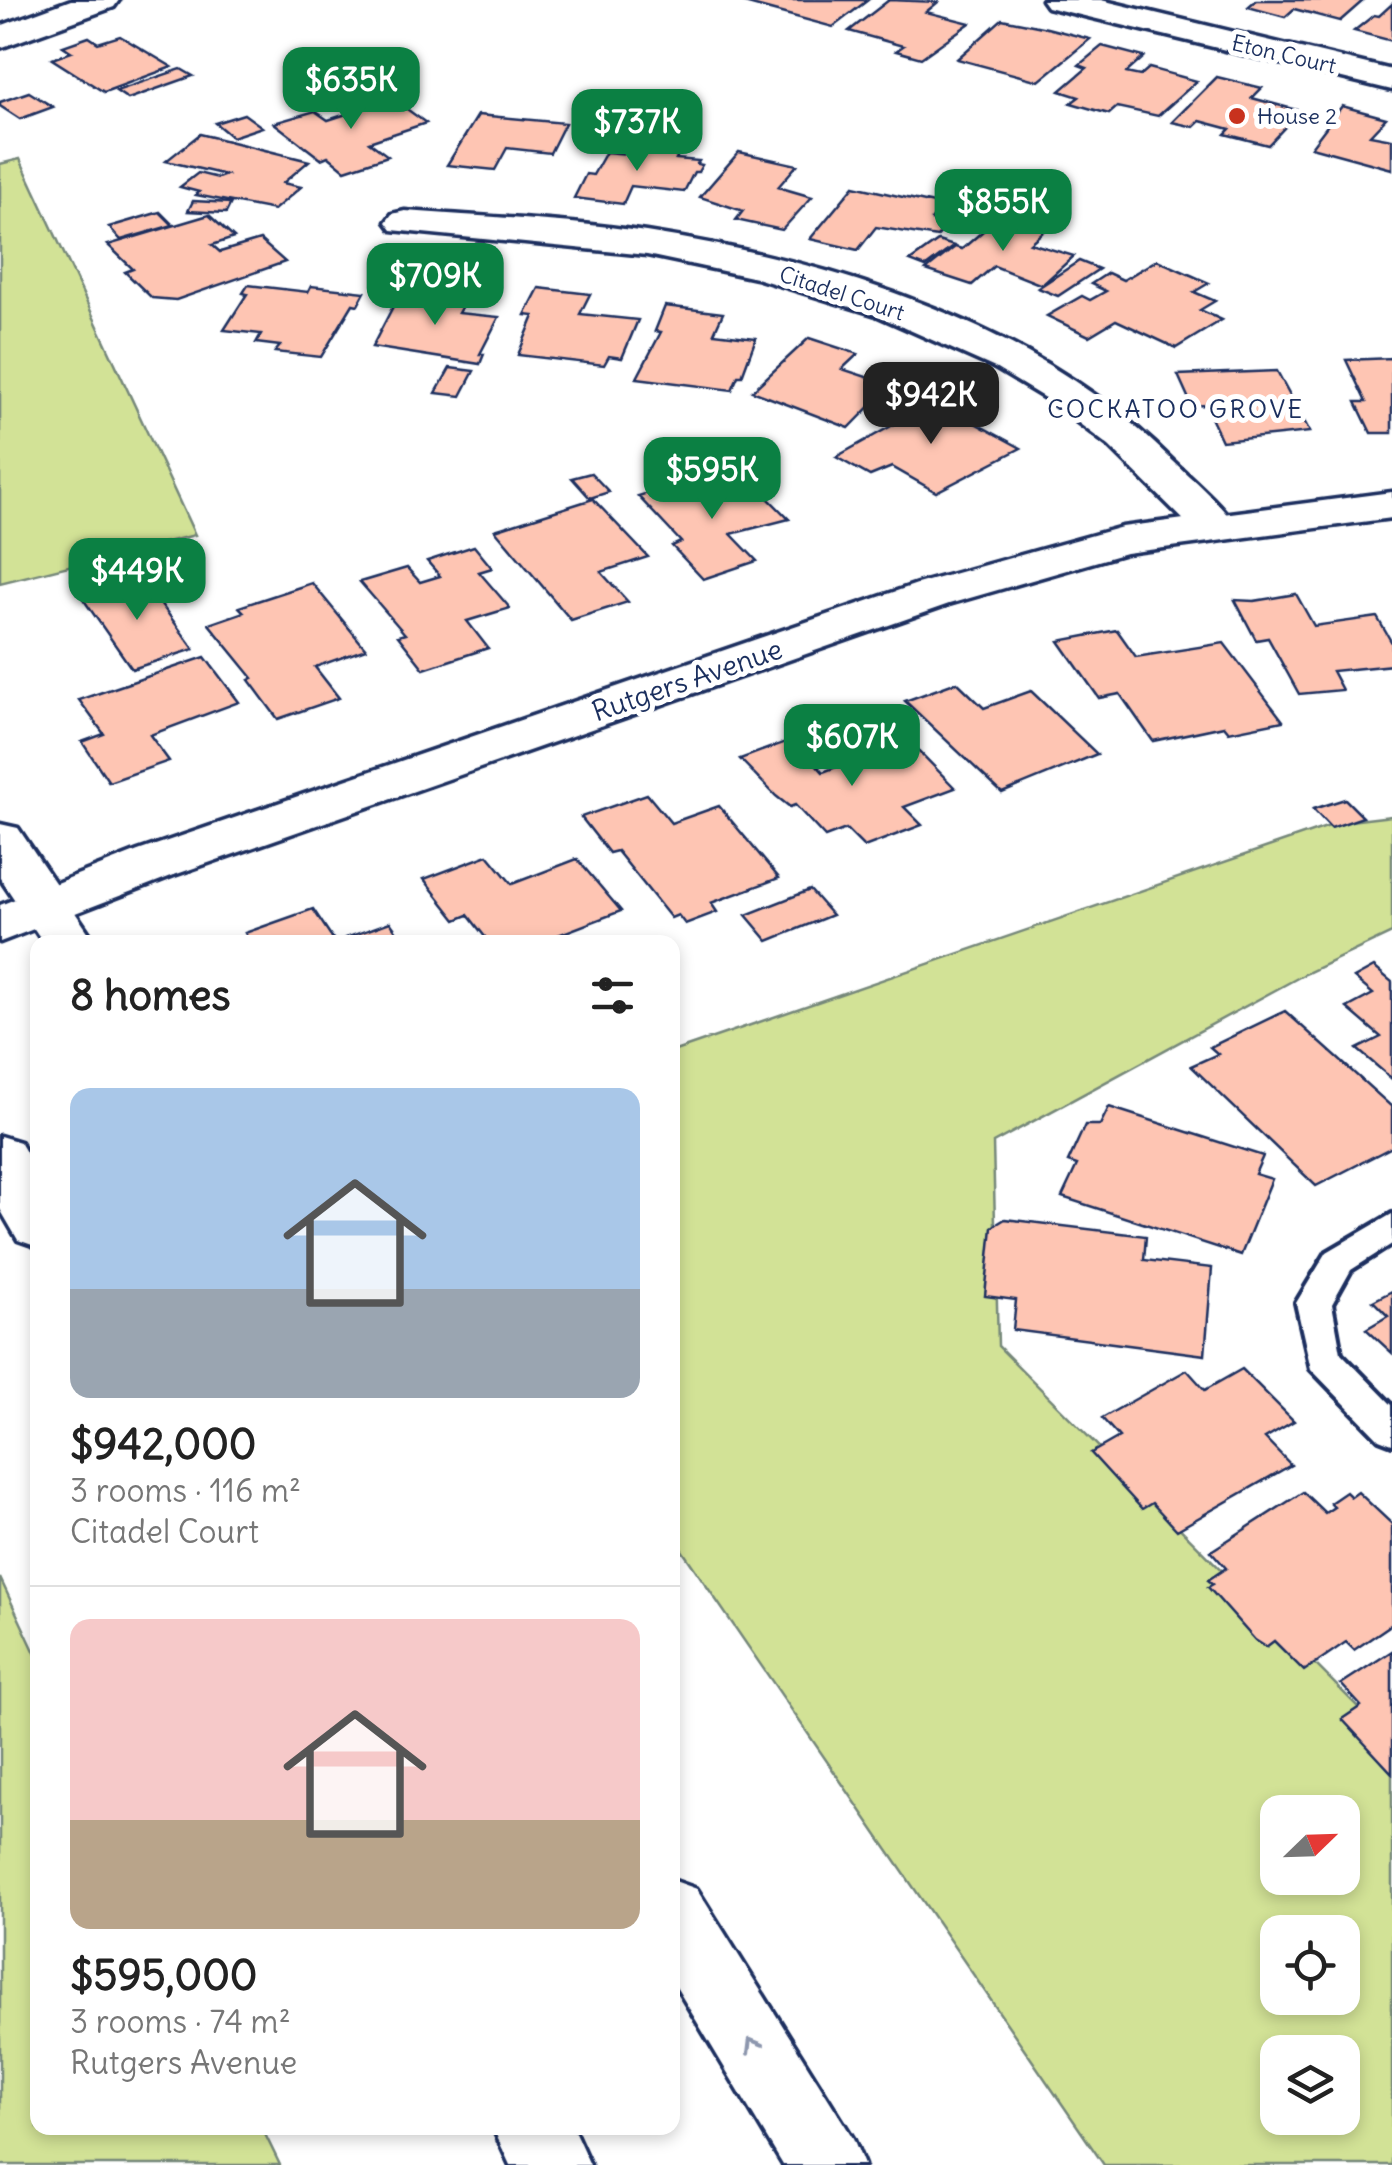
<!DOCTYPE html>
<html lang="en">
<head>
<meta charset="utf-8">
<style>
  :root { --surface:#fff; --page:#f6f6f6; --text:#222; --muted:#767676; --line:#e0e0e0; --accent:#0b8043 }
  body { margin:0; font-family:Delius,sans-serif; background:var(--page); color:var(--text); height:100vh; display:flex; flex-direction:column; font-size:38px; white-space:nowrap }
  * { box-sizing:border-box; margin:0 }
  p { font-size:32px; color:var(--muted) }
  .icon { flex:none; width:55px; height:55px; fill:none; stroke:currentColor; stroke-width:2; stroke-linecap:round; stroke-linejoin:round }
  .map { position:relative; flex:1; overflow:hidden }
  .sheet { position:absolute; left:30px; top:935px; width:650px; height:1200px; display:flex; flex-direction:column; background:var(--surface); border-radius:20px; box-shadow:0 5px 15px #0003 }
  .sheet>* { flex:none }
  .needle { width:65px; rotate:67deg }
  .fabs { position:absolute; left:1260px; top:1795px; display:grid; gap:20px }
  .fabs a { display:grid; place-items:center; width:100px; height:100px; border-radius:20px; background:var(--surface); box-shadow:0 5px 15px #0003; font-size:50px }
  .price { position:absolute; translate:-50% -85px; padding:0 22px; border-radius:20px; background:var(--accent); color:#fff; font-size:32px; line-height:65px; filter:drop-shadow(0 2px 5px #0008) }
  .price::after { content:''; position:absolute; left:50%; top:60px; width:30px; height:22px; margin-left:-15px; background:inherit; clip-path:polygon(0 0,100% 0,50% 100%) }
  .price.selected { background:#222; color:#fff }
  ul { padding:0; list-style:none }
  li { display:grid; align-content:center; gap:20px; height:530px; padding:0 40px }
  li+li { border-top:2px solid var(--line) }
  li span { display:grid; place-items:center; height:310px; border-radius:20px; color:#555 }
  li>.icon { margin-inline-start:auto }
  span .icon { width:180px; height:180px; fill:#fffc; stroke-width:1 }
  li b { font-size:42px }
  h2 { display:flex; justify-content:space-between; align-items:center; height:120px; padding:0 40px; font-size:42px }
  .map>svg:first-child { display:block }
  .green { fill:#d2e296; stroke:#76887a; stroke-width:2.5; fill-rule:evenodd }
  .building { fill:#fec5b3; stroke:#1b2f5e; stroke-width:2.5 }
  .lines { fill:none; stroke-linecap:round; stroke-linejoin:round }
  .service-casing { stroke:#1b2f5e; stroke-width:8 }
  .minor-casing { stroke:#1b2f5e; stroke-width:7 }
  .secondary-casing { stroke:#1b2f5e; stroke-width:7 }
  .primary-casing { stroke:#1b2f5e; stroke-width:7 }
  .service { fill:#fff; fill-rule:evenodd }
  .minor { fill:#fff; fill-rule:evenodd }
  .secondary { fill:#fff; fill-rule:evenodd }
  .primary { fill:#fff; fill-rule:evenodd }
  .oneway { stroke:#8d97ae }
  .poi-dot { fill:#c8321e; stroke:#fff; stroke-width:4 }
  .labels { text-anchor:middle; stroke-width:10; stroke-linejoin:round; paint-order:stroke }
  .far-street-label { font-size:22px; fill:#1b2f5e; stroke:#fff }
  .far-poi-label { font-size:22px; fill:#1b2f5e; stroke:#fff; text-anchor:start }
  .far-neighbourhood-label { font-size:25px; letter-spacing:2.5px; fill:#1b2f5e; stroke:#fff }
  .street-label { font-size:28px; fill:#1b2f5e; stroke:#fff }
</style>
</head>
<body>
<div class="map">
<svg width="1392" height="2165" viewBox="0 0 1392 2165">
  <rect width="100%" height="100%" fill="#fff"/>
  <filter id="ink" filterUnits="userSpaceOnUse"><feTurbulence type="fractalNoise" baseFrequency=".01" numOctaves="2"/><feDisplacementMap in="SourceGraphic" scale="20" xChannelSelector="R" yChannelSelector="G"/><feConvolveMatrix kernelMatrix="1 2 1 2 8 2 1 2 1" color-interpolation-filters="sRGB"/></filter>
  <g filter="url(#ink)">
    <!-- green -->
    <g class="green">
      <polygon points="20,159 195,535 0,583 0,164"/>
      <path d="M 1392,816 L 1392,933 L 1305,974 L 993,1143 L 998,1346 L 1392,1741 L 1392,2165 L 1104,2165 L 673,1537 L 672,1052 L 1341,822 ZM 1278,1812 L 1342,1812 L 1342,1878 L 1278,1878 ZM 1278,1932 L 1342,1932 L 1342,1998 L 1278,1998 ZM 1278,2052 L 1342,2052 L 1342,2118 L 1278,2118 Z"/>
      <polygon points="0,1578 37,1657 38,2128 262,2128 280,2165 0,2165"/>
    </g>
    <!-- building -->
    <g class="building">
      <polygon points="748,0 868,0 833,27 744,3"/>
      <polygon points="889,0 938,2 926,12 970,23 921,58 896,51 903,46 849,31"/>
      <polygon points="1256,0 1364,0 1340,21 1294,9 1285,17 1248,7"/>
      <polygon points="1392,4 1392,41 1354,31 1374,15 1379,16"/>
      <polygon points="1002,19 1047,28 1090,39 1039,81 957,59"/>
      <polygon points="120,36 172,67 104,92 52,59 72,52 63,46 89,37 98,43"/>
      <polygon points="1102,46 1144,57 1126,73 1140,76 1149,68 1197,81 1158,116 1117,107 1109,114 1071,103 1079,97 1060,91 1087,68 1079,65"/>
      <polygon points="327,58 337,68 305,75 296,64"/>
      <polygon points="181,69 193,76 128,99 116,91"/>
      <polygon points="1217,77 1262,88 1252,98 1300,111 1268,145 1225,134 1230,129 1200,121 1194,127 1172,122"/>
      <polygon points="29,92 53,107 20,119 0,106 0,102"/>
      <polygon points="393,99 426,123 369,142 388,156 345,170 328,156 321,159 274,123 315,111 328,120"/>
      <polygon points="1342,106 1386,118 1370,135 1392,139 1392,169 1311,147"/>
      <polygon points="244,114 262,127 232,137 215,123"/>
      <polygon points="478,115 565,123 550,153 507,148 495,170 447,165"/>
      <polygon points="200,134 309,161 283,183 301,187 274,210 196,195 199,192 180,187 198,173 218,178 226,175 166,161"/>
      <polygon points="633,141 663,144 659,153 678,155 676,159 699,161 697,164 702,165 698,172 694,172 684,192 631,186 623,204 574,198 586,174 593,175 606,152 627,154"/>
      <polygon points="739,152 797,165 778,187 812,197 782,230 736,220 743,211 700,197"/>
      <polygon points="854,186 943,206 931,220 948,224 937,237 876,227 858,250 810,239"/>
      <polygon points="193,201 231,203 226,213 188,211"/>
      <polygon points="160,212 173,225 121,240 109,227"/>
      <polygon points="1004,213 1049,227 1030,243 1074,256 1042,285 994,266 972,285 926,270 955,247 962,249"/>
      <polygon points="209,215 234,238 212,245 220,252 260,240 285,262 176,300 152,298 125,272 133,269 108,245"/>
      <polygon points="938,241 954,246 926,267 910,261"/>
      <polygon points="1157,260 1209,283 1194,292 1215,301 1200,310 1222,320 1176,348 1116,320 1089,336 1047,316 1082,296 1090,300 1106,291 1091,284 1108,273 1123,280"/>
      <polygon points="1079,261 1099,269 1058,296 1038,288"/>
      <polygon points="248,285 308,292 311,286 365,292 358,305 353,304 321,357 275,352 280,346 256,343 261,334 224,330 247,294 243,293"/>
      <polygon points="539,288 590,294 580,314 638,320 622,358 609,356 604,365 518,355 534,316 525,315"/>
      <polygon points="401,291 466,299 458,313 499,317 480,354 484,354 480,364 372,347"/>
      <polygon points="665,306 723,313 714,333 756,338 742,376 738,376 732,390 637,378 661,332 655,331"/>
      <polygon points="809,338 858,354 842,369 891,385 849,428 752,391"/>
      <polygon points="1392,358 1392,433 1371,433 1356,402 1366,402 1346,360"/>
      <polygon points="450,368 474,371 461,396 436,393"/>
      <polygon points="1277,371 1310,432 1222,441 1205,405 1192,406 1178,375"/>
      <polygon points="937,396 981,420 975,423 1021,448 936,492 892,467 870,476 836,457 927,406 922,404"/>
      <polygon points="591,473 609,492 590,498 572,478"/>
      <polygon points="694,479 710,494 751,481 789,519 731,534 757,561 703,579 672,546 681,542 638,496"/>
      <polygon points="593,499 648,557 601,572 628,602 571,620 495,530"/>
      <polygon points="474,546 492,568 479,572 510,608 467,621 488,648 424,669 398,636 405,634 360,582 407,568 420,582 440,576 427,561"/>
      <polygon points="141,577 194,649 132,669 81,596"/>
      <polygon points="312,583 366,649 315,667 339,698 278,719 249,680 253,678 209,624 244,612 239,607"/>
      <polygon points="1296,594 1314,626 1377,617 1392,643 1392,665 1332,671 1342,690 1299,694 1268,638 1256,640 1235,600 1254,601"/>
      <polygon points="1117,630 1136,657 1224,643 1283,721 1229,732 1224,726 1153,741 1120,694 1099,698 1059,641"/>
      <polygon points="205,657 239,702 150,735 169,761 109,782 82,742 104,734 79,700"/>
      <polygon points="957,682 984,708 1031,691 1097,754 1002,793 905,701"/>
      <polygon points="794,739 823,772 908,740 955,788 904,807 922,825 864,847 846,829 825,837 795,805 790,807 776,796 740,759"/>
      <polygon points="647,794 671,823 719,806 779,878 711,903 717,912 685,924 678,915 671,918 617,851 609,853 581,817"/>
      <polygon points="1345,799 1363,817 1331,828 1313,809"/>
      <polygon points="488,855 512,884 577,859 621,911 558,935 564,942 489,942 468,915 456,920 424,879"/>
      <polygon points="810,890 832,915 768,941 746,915"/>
      <polygon points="313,909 335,942 390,922 404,942 250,942 245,933"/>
      <polygon points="1374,967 1392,982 1392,1079 1357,1049 1381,1037 1347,1008 1373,994 1354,978"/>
      <polygon points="1285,1011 1392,1107 1392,1147 1316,1186 1191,1066 1218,1054 1210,1047"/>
      <polygon points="1109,1107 1263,1156 1255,1174 1272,1179 1241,1255 1062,1197 1077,1165 1068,1162 1085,1125 1100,1125"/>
      <polygon points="1005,1219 1146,1236 1144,1260 1212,1268 1205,1355 1013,1330 1016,1300 985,1296 992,1227"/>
      <polygon points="1392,1291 1392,1353 1366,1329 1388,1316 1373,1301"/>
      <polygon points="1242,1369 1294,1421 1265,1438 1291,1465 1177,1530 1152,1503 1142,1509 1091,1453 1119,1437 1102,1418 1187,1370 1205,1390"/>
      <polygon points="1303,1492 1325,1513 1334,1507 1330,1503 1346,1492 1351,1497 1358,1492 1392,1524 1392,1624 1354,1650 1346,1642 1304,1671 1274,1641 1266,1647 1255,1640 1208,1587 1213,1584 1208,1580 1226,1568 1211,1551"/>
      <polygon points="1392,1651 1392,1773 1342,1719 1361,1706 1341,1684"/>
    </g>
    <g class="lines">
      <!-- service casing -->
      <g class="service-casing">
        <polygon id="service" points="1392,1214 1392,1244 1351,1270 1332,1304 1341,1353 1392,1405 1392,1444 1379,1439 1311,1369 1296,1303 1327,1252"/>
      </g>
      <!-- minor casing -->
      <g class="minor-casing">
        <g id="minor">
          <polygon points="71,0 119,0 114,7 0,48 0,26"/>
          <polygon points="1042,0 1101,0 1392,70 1392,90 1047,7"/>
          <path d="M 405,211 C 485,217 567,220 646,232 C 833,261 1037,324 1173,461 C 1194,481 1219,502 1236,526 L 1229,535 L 1214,539 L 1199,535 L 1109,446 L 1048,400 L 995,368 L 876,315 L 756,278 L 647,255 L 392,230 L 386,222 L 392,214 Z"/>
        </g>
      </g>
      <!-- secondary casing -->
      <g class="secondary-casing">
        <polygon id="secondary" points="1392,492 1392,518 1126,553 949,604 174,875 0,942 0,905 138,851 917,584 1122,527"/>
      </g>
      <!-- primary casing -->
      <g class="primary-casing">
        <g id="primary">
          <polygon points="0,824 18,828 95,942 43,942 0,878"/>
          <polygon points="0,1136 20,1142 38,1173 38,1247 18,1240 0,1209"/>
          <polygon points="672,1880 697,1889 853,2138 864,2165 783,2165 672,1980"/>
          <polygon points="493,2128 573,2128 590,2165 510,2165"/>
        </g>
      </g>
      <!-- service -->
      <use href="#service" class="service"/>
      <!-- minor -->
      <use href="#minor" class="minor"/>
      <!-- secondary -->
      <use href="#secondary" class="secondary"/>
      <!-- primary -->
      <use href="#primary" class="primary"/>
    </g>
    <!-- one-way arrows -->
    <defs><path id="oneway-chevron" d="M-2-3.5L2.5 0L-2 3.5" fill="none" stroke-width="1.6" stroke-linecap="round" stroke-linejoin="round" transform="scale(2.5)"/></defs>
    <use class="oneway" href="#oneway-chevron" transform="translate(753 2045) rotate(-121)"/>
  </g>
  <!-- markers -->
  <circle class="poi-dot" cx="1237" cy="116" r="10"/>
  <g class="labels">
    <!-- far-street labels -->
    <g class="far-street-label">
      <text transform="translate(1284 54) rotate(13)" y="8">Eton Court</text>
      <text transform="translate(842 293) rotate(18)" y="8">Citadel Court</text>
    </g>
    <!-- far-poi labels -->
    <g class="far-poi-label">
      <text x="1257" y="124">House 2</text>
    </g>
    <!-- far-neighbourhood labels -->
    <g class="far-neighbourhood-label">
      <text x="1176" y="418">COCKATOO GROVE</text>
    </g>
    <!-- street labels -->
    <g class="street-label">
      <text transform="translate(687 680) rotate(-19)" y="10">Rutgers Avenue</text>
    </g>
  </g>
</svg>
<div class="fabs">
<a><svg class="needle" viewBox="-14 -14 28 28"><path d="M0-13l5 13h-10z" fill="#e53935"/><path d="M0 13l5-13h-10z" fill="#767676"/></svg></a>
<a><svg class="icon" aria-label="locate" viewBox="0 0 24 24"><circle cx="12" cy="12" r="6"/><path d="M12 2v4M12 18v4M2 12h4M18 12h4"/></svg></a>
<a><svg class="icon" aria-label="layers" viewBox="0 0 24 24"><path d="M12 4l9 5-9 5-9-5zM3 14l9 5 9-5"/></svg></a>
</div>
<b class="price" style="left:351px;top:132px">$635K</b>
<b class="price" style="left:637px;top:174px">$737K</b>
<b class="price" style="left:1003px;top:254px">$855K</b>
<b class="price" style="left:435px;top:328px">$709K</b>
<b class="price selected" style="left:931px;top:447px">$942K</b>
<b class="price" style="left:712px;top:522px">$595K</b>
<b class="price" style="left:137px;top:623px">$449K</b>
<b class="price" style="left:852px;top:789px">$607K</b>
<section class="sheet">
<h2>8 homes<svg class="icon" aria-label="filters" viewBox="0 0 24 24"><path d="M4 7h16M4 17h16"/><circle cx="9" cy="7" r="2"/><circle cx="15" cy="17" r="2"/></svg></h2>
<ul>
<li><span style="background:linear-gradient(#a9c7e8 65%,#9aa5b1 0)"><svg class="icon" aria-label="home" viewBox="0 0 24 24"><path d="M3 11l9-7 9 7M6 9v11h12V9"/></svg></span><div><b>$942,000</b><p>3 rooms · 116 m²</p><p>Citadel Court</p></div></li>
<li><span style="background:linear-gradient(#f6c9c9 65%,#b9a48a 0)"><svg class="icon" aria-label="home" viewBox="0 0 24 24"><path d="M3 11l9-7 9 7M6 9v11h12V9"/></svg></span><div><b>$595,000</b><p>3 rooms · 74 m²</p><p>Rutgers Avenue</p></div></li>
</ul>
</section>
</div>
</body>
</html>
